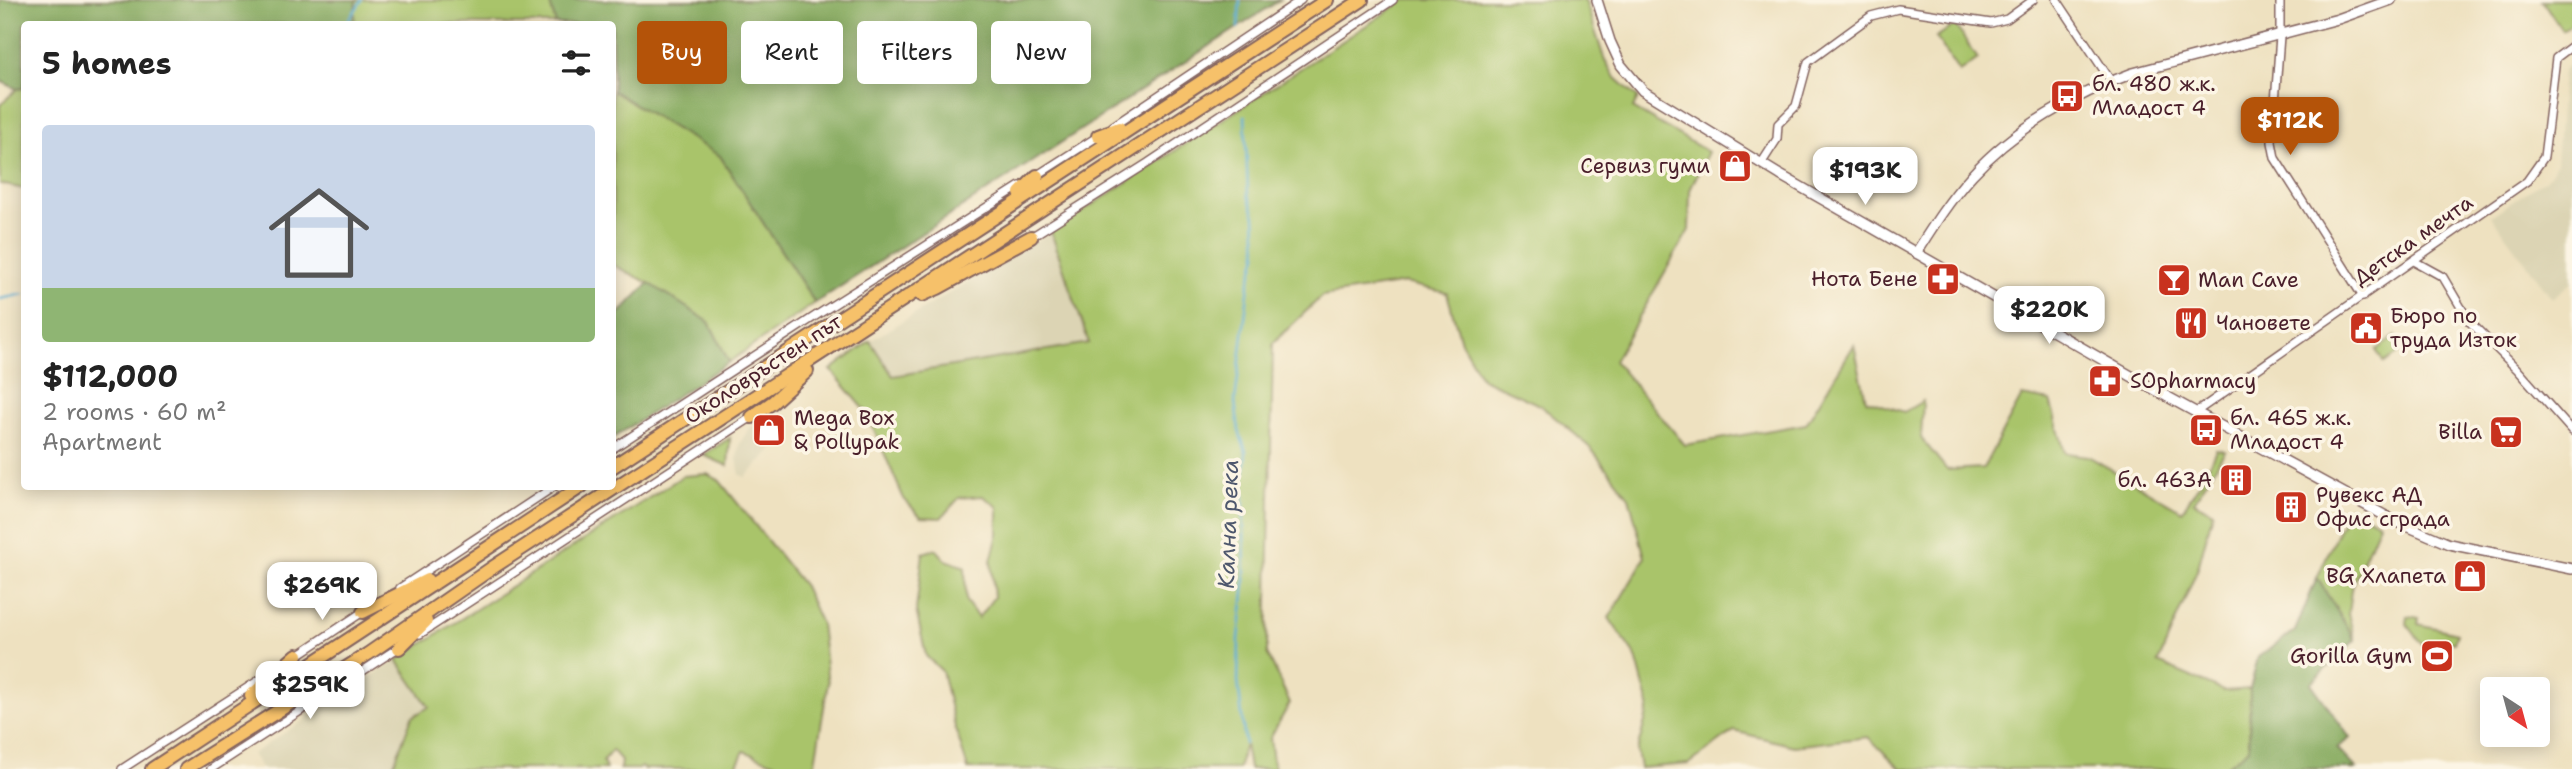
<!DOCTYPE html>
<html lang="en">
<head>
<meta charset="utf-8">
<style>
  :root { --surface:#fff; --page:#f2f2f2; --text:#222; --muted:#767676; --accent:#b45309 }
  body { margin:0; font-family:"Shantell Sans",sans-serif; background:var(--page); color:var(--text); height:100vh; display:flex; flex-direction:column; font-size:26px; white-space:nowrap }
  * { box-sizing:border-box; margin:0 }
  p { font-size:23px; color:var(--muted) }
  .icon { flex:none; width:38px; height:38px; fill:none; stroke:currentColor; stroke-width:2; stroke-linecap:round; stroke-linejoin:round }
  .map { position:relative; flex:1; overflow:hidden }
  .side { position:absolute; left:21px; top:21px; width:595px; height:469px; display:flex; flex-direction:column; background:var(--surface); border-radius:7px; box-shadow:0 4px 18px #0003 }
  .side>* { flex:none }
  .guide { position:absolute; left:637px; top:21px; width:665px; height:63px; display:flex; gap:14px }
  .needle { width:46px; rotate:144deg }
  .controls { position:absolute; left:2480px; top:677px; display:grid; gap:14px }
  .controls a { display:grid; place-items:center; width:70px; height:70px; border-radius:7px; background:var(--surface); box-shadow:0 4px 18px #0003; font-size:35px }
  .price { position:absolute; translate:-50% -60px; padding:0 16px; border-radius:14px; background:#fff; color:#222; font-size:23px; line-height:46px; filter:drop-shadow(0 2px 4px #0008) }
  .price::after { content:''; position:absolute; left:50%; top:42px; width:21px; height:16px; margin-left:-10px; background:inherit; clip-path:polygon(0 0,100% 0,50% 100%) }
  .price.selected { background:var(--accent); color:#fff }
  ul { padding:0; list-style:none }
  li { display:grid; align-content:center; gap:14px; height:371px; padding:0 21px }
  li span { display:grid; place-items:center; height:217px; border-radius:7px; color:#555 }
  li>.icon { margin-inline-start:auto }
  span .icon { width:126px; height:126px; fill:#fffc; stroke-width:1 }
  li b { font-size:30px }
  h2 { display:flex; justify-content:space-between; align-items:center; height:84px; padding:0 21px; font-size:30px }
  .chip { padding:0 24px; border-radius:7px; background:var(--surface); box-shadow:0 4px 18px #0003; font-size:24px; line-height:63px }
  .chip.selected { background:var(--accent); color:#fff }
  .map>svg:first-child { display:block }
  .built { fill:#dcd4b4 }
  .green { fill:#a9c46b; stroke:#7a724b; stroke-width:2 }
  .forest { fill:#86aa5f; stroke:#686445; stroke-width:2 }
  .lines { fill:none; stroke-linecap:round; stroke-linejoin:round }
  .stream { stroke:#55aad1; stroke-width:2.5 }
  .minor-casing { stroke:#83635f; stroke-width:10 }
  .tertiary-casing { stroke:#83635f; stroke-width:12 }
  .trunk-casing { stroke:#83635f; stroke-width:16 }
  .minor { stroke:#fff; stroke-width:7 }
  .tertiary { stroke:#fff; stroke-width:9 }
  .trunk { stroke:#f6c16b; stroke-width:12 }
  .labels { text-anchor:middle; stroke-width:7; stroke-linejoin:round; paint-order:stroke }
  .poi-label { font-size:21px; fill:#4a1f2b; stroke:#fcf5e5; text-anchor:start }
  .street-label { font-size:21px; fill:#4a1f2b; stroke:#fcf5e5 }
  .water-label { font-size:23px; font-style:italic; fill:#4e576d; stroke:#fcf5e5 }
</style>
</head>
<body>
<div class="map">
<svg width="2572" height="769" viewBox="0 0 2572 769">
  <rect width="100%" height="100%" fill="#fcf5e5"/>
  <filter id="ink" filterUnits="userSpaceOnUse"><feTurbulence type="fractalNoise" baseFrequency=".0143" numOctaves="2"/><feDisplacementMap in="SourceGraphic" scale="14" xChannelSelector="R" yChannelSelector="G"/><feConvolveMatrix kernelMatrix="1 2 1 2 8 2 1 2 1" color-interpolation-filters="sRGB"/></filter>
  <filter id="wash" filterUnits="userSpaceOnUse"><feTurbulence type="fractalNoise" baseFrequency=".00686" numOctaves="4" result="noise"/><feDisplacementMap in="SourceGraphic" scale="28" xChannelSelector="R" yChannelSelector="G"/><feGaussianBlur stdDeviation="1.57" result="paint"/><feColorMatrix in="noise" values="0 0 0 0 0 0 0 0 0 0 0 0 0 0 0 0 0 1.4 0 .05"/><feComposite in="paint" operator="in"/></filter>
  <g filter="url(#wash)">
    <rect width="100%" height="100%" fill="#eee1c0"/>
    <!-- built -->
    <g class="built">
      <polygon points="2572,59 2572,282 2552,298 2491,216 2545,180 2552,172 2556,163 2563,71"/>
      <polygon points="1051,232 1089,343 893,376 870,341"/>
      <polygon points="771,412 785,436 746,477 740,475 737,459 739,445 748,430"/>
      <polygon points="397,660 429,707 412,717 392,769 262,769 252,754"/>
    </g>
    <!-- green -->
    <g class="green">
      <polygon points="356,0 549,0 556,24 354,24"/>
      <polygon points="1405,0 1585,0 1604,58 1614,76 1638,98 1633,108 1708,152 1690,190 1689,230 1614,361 1685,445 1806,424 1854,345 1866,400 1904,412 1923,401 1921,438 1947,470 1983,468 2022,396 2050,401 2065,453 2088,456 2182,511 2205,475 2216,449 2225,451 2194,502 2213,512 2198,568 2158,663 2224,691 2250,689 2249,749 2223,769 1901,769 1868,737 1794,746 1734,731 1689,764 1640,768 1637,751 1649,706 1636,657 1609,618 1645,558 1629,497 1588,445 1540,405 1482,379 1461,342 1447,293 1405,283 1322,296 1273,343 1267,653 1290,703 1270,738 1274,769 1249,769 1245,744 1238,769 968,769 955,727 942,671 926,656 916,610 923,553 936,549 946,560 965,567 966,601 978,618 994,597 991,561 998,534 998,507 983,496 959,498 941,518 921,517 904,499 866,411 831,370 870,341 893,376 1089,343 1051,232"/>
      <polygon points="2542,0 2572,0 2572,23 2562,30"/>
      <polygon points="1955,25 1978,59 1959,72 1936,37"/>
      <polygon points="24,88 24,189 0,184 0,105 17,89"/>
      <polygon points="612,91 720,156 815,303 729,362 709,322 649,283 613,265"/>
      <polygon points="2396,336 2405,349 2384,363 2376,350"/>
      <polygon points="730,438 728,466 703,455"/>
      <polygon points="707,474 719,480 804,586 821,624 828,683 814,769 790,769 744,751 735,769 644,769 641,767 638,769 620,769 621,760 612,750 603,761 606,769 392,769 412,717 429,707 397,660 683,476"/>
      <polygon points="2349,507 2379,523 2351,590 2348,614 2355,640 2317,578"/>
      <polygon points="2408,616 2419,618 2418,624 2457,633 2454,643 2441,641 2427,650 2407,624"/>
    </g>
    <!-- forest -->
    <g class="forest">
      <polygon points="0,0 356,0 354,24 24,24 24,88 17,89 0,81"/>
      <polygon points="549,0 1280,0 815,303 720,156 613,91 612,24 556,24"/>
      <polygon points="649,283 709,322 729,362 613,438 613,320"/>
      <polygon points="2317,578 2355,640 2311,683 2350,738 2337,748 2357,769 2223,769 2249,748 2250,689 2258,657 2295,631"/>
    </g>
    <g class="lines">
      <!-- stream -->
      <g class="stream">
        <polyline points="346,24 362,0"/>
        <polyline points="1238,28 1240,0"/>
        <polyline points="1245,116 1248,195 1255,216 1257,255 1249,284 1235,402 1239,431 1246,452 1243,481 1245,583 1239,638 1238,681 1245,744"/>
        <polyline points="0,299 24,294"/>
      </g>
    </g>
  </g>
  <g filter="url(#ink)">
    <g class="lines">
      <!-- minor casing -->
      <g class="minor-casing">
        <g id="minor">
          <polyline points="2057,0 2111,81"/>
          <polyline points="2280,0 2280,36 2272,142 2275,158 2363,297"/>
          <polyline points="1113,126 1301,0"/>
          <polyline points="1761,164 1777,139 1778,124 1796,106 1808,62 1871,16 1898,9 1991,23 2007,19 2033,0"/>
          <polyline points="1036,176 1100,135"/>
          <polyline points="1031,237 1148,163 1393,0"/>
          <polyline points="2414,261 2443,277 2469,321 2517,369 2572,431"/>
          <polyline points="2196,412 2527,181 2544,157 2556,58 2572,46"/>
          <polyline points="612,449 817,315 1020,186"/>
          <polyline points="400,588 555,486"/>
          <polyline points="420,634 752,417"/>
          <polyline points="295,657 364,611"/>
          <polyline points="352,678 401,646"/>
          <polyline points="122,769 267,675"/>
          <polyline points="211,769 328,693"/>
        </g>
      </g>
      <!-- tertiary casing -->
      <g class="tertiary-casing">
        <g id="tertiary">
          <polyline points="1597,0 1610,41 1621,65 1643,91 1780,175 2166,396 2393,520 2449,544 2572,569"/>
          <path d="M 1916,253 C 1933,226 1950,199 1972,175 C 2014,129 2075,94 2133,73 L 2338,19 L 2391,0"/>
        </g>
      </g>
      <!-- trunk casing -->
      <g class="trunk-casing">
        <g id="trunk">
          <polyline points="1098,136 1119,128"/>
          <polyline points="1020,193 1037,176"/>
          <polyline points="922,295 938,288 1031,237"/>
          <polyline points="752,417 773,402 807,371"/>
          <polyline points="612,467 1327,0"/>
          <polyline points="363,612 427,580"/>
          <polyline points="399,648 426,621"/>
          <polyline points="320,691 355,676"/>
          <polyline points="251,696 297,655"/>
          <polyline points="152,769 582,486"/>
          <polyline points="186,769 368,654 492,568 1362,0"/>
        </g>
      </g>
      <!-- minor -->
      <use href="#minor" class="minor"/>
      <!-- tertiary -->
      <use href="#tertiary" class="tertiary"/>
      <!-- trunk -->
      <use href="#trunk" class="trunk"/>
    </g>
  </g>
  <!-- icons -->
  <defs>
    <g id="bus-square" transform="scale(1.75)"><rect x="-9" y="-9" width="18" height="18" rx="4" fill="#c8321e" stroke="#fcf5e5"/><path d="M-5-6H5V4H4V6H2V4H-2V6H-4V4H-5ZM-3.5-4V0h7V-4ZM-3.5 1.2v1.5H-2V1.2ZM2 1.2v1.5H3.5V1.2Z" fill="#fff"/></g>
    <g id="shop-square" transform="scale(1.75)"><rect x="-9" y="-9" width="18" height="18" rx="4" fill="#c8321e" stroke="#fcf5e5"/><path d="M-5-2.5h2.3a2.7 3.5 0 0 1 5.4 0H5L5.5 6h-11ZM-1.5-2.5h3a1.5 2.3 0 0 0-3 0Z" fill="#fff"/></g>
    <g id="pharmacy-square" transform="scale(1.75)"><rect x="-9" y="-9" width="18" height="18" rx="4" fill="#c8321e" stroke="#fcf5e5"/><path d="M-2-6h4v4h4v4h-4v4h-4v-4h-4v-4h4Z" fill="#fff"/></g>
    <g id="bar-square" transform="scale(1.75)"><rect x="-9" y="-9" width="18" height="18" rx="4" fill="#c8321e" stroke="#fcf5e5"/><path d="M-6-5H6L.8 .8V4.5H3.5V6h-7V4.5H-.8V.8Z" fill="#fff"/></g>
    <g id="restaurant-square" transform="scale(1.75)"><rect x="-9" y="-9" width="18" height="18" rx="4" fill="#c8321e" stroke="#fcf5e5"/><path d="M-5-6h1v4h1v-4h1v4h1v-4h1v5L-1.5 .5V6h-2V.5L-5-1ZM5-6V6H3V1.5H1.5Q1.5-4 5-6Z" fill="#fff"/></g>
    <g id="civic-square" transform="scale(1.75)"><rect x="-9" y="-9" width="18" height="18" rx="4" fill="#c8321e" stroke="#fcf5e5"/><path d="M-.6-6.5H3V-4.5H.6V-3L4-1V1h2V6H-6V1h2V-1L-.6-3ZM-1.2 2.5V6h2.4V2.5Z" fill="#fff"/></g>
    <g id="supermarket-square" transform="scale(1.75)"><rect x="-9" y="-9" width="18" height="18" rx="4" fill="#c8321e" stroke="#fcf5e5"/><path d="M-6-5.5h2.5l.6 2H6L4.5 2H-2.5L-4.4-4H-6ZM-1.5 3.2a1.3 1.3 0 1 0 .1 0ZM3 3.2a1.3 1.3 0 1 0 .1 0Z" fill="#fff"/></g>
    <g id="building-square" transform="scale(1.75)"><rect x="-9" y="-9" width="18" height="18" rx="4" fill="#c8321e" stroke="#fcf5e5"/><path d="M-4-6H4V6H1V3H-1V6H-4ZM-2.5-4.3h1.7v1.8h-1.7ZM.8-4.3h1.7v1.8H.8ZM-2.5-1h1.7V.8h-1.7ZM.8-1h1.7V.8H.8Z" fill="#fff"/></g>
    <g id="stadium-square" transform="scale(1.75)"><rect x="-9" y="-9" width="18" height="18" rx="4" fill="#c8321e" stroke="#fcf5e5"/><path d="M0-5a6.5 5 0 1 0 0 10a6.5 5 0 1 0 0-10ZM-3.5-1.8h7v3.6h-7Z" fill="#fff"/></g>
  </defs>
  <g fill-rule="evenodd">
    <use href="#bus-square" x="2067" y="96"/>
    <use href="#shop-square" x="1735" y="166"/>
    <use href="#pharmacy-square" x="1943" y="279"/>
    <use href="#bar-square" x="2174" y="280"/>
    <use href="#restaurant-square" x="2191" y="323"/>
    <use href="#civic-square" x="2366" y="328"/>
    <use href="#pharmacy-square" x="2105" y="381"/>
    <use href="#shop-square" x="769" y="430"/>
    <use href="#bus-square" x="2206" y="430"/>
    <use href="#supermarket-square" x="2506" y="432"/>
    <use href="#building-square" x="2236" y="480"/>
    <use href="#building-square" x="2291" y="507"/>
    <use href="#shop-square" x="2470" y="576"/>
    <use href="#stadium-square" x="2437" y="656"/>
  </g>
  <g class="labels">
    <!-- poi labels -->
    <g class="poi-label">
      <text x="2092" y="91">бл. 480 ж.к.<tspan x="2092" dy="24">Младост 4</tspan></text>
      <text x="1710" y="173" text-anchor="end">Сервиз гуми</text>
      <text x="1918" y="286" text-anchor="end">Нота Бене</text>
      <text x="2198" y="287">Man Cave</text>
      <text x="2390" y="323">Бюро по<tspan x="2390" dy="24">труда Изток</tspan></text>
      <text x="2216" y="330">Чановете</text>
      <text x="2130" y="388">SOpharmacy</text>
      <text x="794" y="425">Mega Box<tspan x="794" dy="24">&amp; Pollypak</tspan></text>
      <text x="2230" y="425">бл. 465 ж.к.<tspan x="2230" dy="24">Младост 4</tspan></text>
      <text x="2482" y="439" text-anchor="end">Billa</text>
      <text x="2212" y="487" text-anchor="end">бл. 463А</text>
      <text x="2316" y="502">Рувекс АД<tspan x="2316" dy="24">Офис сграда</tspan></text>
      <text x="2446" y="583" text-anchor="end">BG Хлапета</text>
      <text x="2412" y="663" text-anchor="end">Gorilla Gym</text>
    </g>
    <!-- street labels -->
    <g class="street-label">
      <text transform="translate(2413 240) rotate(-35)" y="7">Детска мечта</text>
      <text transform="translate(763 369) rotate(-33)" y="7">Околовръстен път</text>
    </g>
    <!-- water labels -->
    <g class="water-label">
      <text transform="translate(1228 524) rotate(-88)" y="8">Кална река</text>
    </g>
  </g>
</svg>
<div class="controls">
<a><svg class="needle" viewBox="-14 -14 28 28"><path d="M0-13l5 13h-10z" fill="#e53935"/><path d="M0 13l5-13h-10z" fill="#767676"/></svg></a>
</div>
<b class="price selected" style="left:2290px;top:157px">$112K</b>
<b class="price" style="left:1865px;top:207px">$193K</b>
<b class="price" style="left:2049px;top:346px">$220K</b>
<b class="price" style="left:322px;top:622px">$269K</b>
<b class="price" style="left:310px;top:721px">$259K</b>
<div class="guide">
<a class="chip selected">Buy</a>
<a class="chip">Rent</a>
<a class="chip">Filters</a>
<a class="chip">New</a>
</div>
<section class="side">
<h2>5 homes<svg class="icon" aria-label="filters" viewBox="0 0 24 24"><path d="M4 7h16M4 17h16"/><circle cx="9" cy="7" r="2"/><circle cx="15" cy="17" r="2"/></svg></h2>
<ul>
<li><span style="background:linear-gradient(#c9d6e8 75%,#8fb573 0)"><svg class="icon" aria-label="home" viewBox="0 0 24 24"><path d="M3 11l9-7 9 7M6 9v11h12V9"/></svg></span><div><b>$112,000</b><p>2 rooms · 60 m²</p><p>Apartment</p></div></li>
</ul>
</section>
</div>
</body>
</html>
